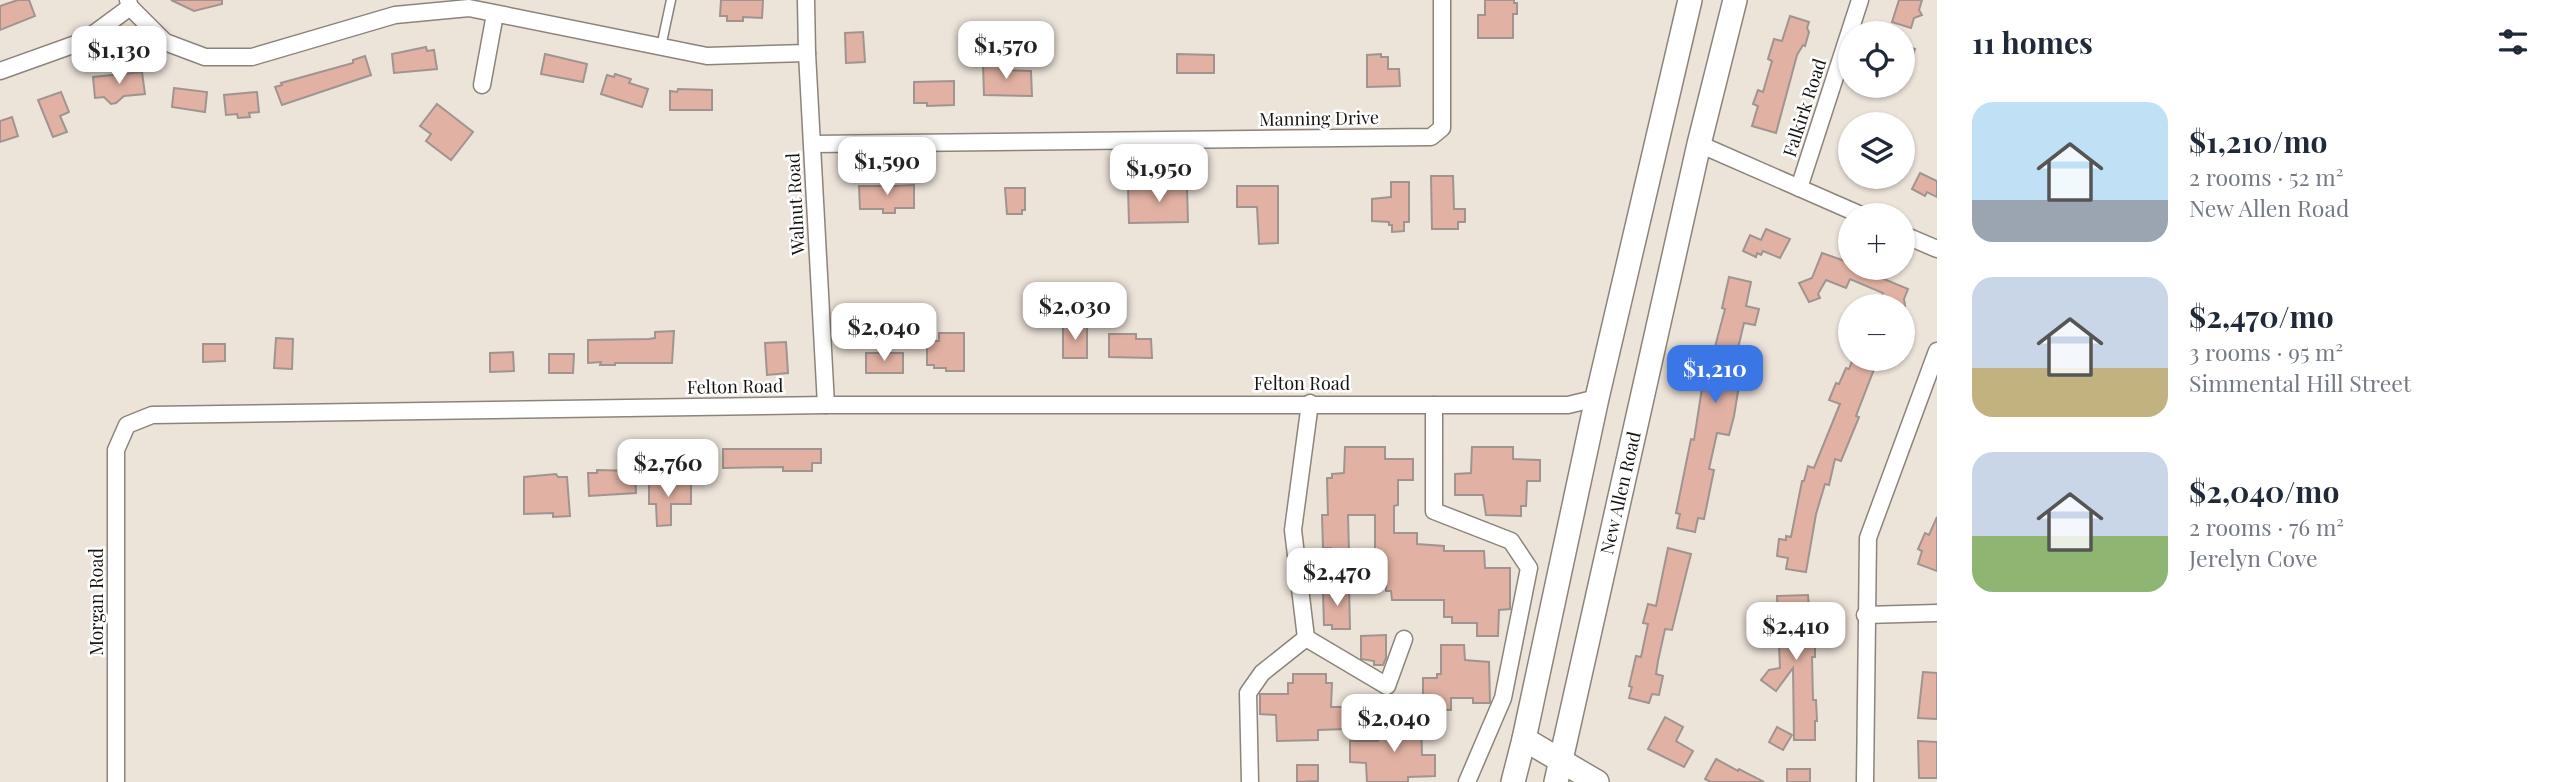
<!DOCTYPE html>
<html lang="en">
<head>
<meta charset="utf-8">
<style>
  :root { --surface:#fff; --page:#f2f2f3; --text:#1f2937; --muted:#747a83; --accent:#3a76e5 }
  body { margin:0; font-family:"Playfair Display",serif; background:var(--page); color:var(--text); height:100vh; display:flex; flex-direction:column; font-size:26px; white-space:nowrap }
  * { box-sizing:border-box; margin:0 }
  p { font-size:23px; color:var(--muted) }
  .icon { flex:none; width:38px; height:38px; fill:none; stroke:currentColor; stroke-width:2; stroke-linecap:round; stroke-linejoin:round }
  .map { position:relative; flex:1; overflow:hidden }
  .drawer { display:flex; flex-direction:column; background:var(--surface); width:630px }
  .drawer>* { flex:none }
  .controls { position:absolute; left:1838px; top:21px; display:grid; gap:14px }
  .controls a { display:grid; place-items:center; width:77px; height:77px; border-radius:50%; background:var(--surface); box-shadow:0 2px 5px #0004; font-size:35px }
  .price { position:absolute; translate:-50% -60px; padding:0 16px; border-radius:14px; background:#fff; color:#222; font-size:23px; line-height:46px; filter:drop-shadow(0 2px 4px #0008) }
  .price::after { content:''; position:absolute; left:50%; top:42px; width:21px; height:16px; margin-left:-10px; background:inherit; clip-path:polygon(0 0,100% 0,50% 100%) }
  .price.active { background:var(--accent); color:#fff }
  ul { padding:0; list-style:none }
  li { display:flex; align-items:center; gap:21px; height:175px; padding:0 35px }
  li span { display:grid; place-items:center; flex:none; width:196px; height:140px; border-radius:21px; color:#555 }
  li>.icon { margin-inline-start:auto }
  span .icon { width:84px; height:84px; fill:#fffc; stroke-width:1 }
  li b { font-size:30px }
  h2 { display:flex; justify-content:space-between; align-items:center; height:84px; padding:0 35px; font-size:30px }
  main { display:flex; flex:1; min-height:0 }
  .map>svg:first-child { display:block }
  .building { fill:#e1b2a3; stroke:#a19490; stroke-width:2 }
  .lines { fill:none; stroke-linecap:round; stroke-linejoin:round }
  .lane-casing { stroke:#8c847a; stroke-width:11 }
  .street-casing { stroke:#8c847a; stroke-width:19 }
  .secondary-casing { stroke:#8c847a; stroke-width:26 }
  .lane { stroke:#fff; stroke-width:8 }
  .street { stroke:#fff; stroke-width:16 }
  .secondary { stroke:#fff; stroke-width:23 }
  .labels { text-anchor:middle; stroke-width:5; stroke-linejoin:round; paint-order:stroke }
  .street-label { font-size:18px; fill:#16130f; stroke:#fff }
</style>
</head>
<body>
<main>
<div class="map">
<svg width="1937" height="782" viewBox="0 0 1937 782">
  <rect width="100%" height="100%" fill="#ece3d9"/>
  <!-- building -->
  <g class="building">
    <polygon points="18,0 29,0 35,16 0,30 0,6"/>
    <polygon points="171,0 222,0 222,4 194,11"/>
    <polygon points="721,0 763,0 762,18 743,17 743,21 727,21 727,16 720,16"/>
    <polygon points="1485,0 1514,0 1514,3 1517,3 1517,14 1513,14 1513,38 1478,38 1478,15 1485,15"/>
    <polygon points="1899,0 1922,0 1919,10 1922,15 1914,18 1911,28 1892,22"/>
    <polygon points="1790,16 1809,22 1807,28 1809,32 1805,46 1803,45 1797,55 1776,133 1752,126 1758,106 1753,104 1758,90 1763,92 1772,61 1768,59 1774,39 1782,41"/>
    <polygon points="863,32 865,62 846,63 845,33"/>
    <polygon points="1902,45 1915,49 1905,82 1902,81"/>
    <polygon points="426,47 427,51 434,50 437,69 394,73 392,54"/>
    <polygon points="545,54 587,64 583,82 541,74"/>
    <polygon points="1177,54 1214,55 1214,73 1177,73"/>
    <polygon points="1381,54 1381,57 1388,57 1388,69 1399,69 1400,86 1367,87 1367,55"/>
    <polygon points="365,56 371,75 282,105 275,87 282,85 281,83 353,63 353,60"/>
    <polygon points="1005,63 1005,70 1031,71 1032,96 984,95 983,64"/>
    <polygon points="142,72 145,94 124,96 116,103 111,104 104,97 95,98 93,77"/>
    <polygon points="615,74 631,79 629,83 648,89 642,107 601,94 607,75 614,77"/>
    <polygon points="954,81 954,105 927,106 927,103 914,103 914,82"/>
    <polygon points="174,88 207,92 205,112 172,107"/>
    <polygon points="678,89 712,90 712,110 670,110 670,91 677,92"/>
    <polygon points="61,92 69,112 60,116 67,132 53,137 38,100"/>
    <polygon points="257,92 259,112 249,113 250,117 238,118 237,114 226,115 224,95"/>
    <polygon points="437,104 473,132 451,160 426,141 431,134 420,126"/>
    <polygon points="12,117 18,136 0,142 0,121"/>
    <polygon points="1920,173 1937,181 1937,197 1927,192 1925,196 1912,189"/>
    <polygon points="1431,176 1453,176 1454,209 1465,209 1465,222 1458,222 1458,229 1432,229"/>
    <polygon points="882,181 893,181 893,186 914,185 914,208 895,208 895,213 883,213 883,209 860,209 859,186 882,186"/>
    <polygon points="1171,182 1184,182 1184,187 1187,187 1188,222 1129,223 1128,188 1171,187"/>
    <polygon points="1391,182 1409,182 1409,222 1404,222 1404,231 1392,232 1392,225 1389,225 1389,222 1372,221 1372,199 1391,197"/>
    <polygon points="1237,186 1278,186 1278,243 1259,244 1257,207 1237,207"/>
    <polygon points="1005,188 1025,188 1025,210 1022,210 1022,214 1007,214"/>
    <polygon points="1766,229 1790,239 1780,258 1763,251 1761,255 1757,253 1756,257 1743,251 1750,235 1761,240"/>
    <polygon points="1822,253 1842,260 1850,264 1850,268 1858,268 1908,289 1904,299 1905,306 1877,306 1883,293 1850,279 1846,288 1826,280 1818,294 1820,298 1809,302 1799,283 1812,278"/>
    <polygon points="1729,277 1751,282 1746,306 1759,309 1755,325 1744,323 1734,365 1742,367 1734,416 1729,435 1717,433 1709,469 1714,470 1704,519 1698,518 1695,532 1677,528 1680,514 1676,513 1691,439 1694,440 1702,388 1708,389 1714,362 1711,362 1725,309 1722,308"/>
    <rect x="1063" y="327" width="24" height="31"/>
    <polygon points="674,331 672,363 615,363 615,365 600,365 601,362 588,363 588,340 649,339 655,338 655,332"/>
    <polygon points="939,333 964,333 964,371 946,371 946,368 934,368 934,365 927,365 927,341 939,341"/>
    <polygon points="1109,334 1136,334 1136,339 1151,339 1152,358 1109,357"/>
    <polygon points="276,338 293,339 292,369 274,368"/>
    <polygon points="786,342 788,373 767,375 765,343"/>
    <polygon points="203,344 225,344 225,361 203,362"/>
    <polygon points="513,352 514,371 490,372 490,353"/>
    <rect x="866" y="353" width="37" height="20"/>
    <polygon points="549,354 574,354 573,373 549,373"/>
    <polygon points="1853,359 1862,359 1876,364 1856,416 1859,417 1841,461 1835,459 1829,485 1825,484 1816,514 1806,572 1786,569 1788,558 1777,556 1779,539 1786,540 1786,536 1791,537 1802,481 1804,481 1808,466 1814,468 1840,404 1829,400 1836,383 1839,384 1846,368 1849,369"/>
    <polygon points="1345,447 1385,447 1385,459 1413,459 1413,480 1398,480 1398,505 1394,506 1394,533 1417,533 1417,544 1444,546 1444,551 1484,551 1485,568 1510,568 1510,609 1499,610 1498,636 1477,636 1477,623 1452,623 1452,617 1444,617 1444,600 1392,600 1391,591 1386,591 1386,580 1358,581 1358,559 1375,559 1375,515 1348,515 1349,553 1331,553 1331,548 1323,548 1322,515 1328,515 1327,478 1332,478 1332,474 1344,473"/>
    <polygon points="1472,447 1513,447 1513,459 1540,460 1540,481 1527,481 1526,506 1521,506 1521,516 1486,515 1483,495 1455,495 1455,474 1471,473"/>
    <polygon points="723,449 821,449 821,463 812,463 812,471 783,471 783,467 723,468"/>
    <polygon points="597,470 635,471 636,493 589,496 588,473 597,473"/>
    <polygon points="556,474 558,477 567,477 570,516 553,517 553,513 524,514 524,477"/>
    <polygon points="649,483 691,483 691,504 671,504 671,525 657,526 656,504 649,504"/>
    <polygon points="1937,517 1937,571 1918,564 1922,551 1918,549 1925,533 1929,535"/>
    <polygon points="1668,548 1691,554 1672,630 1665,629 1658,661 1656,674 1663,676 1659,695 1652,694 1649,703 1629,698 1632,687 1629,686 1636,656 1641,657 1648,624 1643,623 1648,604 1656,606"/>
    <polygon points="1332,587 1349,587 1350,629 1332,629 1332,625 1324,625 1323,592 1332,592"/>
    <polygon points="1808,595 1811,642 1815,642 1815,657 1812,657 1813,700 1816,700 1817,721 1815,721 1815,740 1794,740 1793,668 1776,691 1761,680 1769,670 1780,668 1777,596"/>
    <polygon points="1386,635 1386,658 1383,665 1374,665 1374,661 1361,659 1361,636"/>
    <polygon points="1441,645 1464,645 1465,660 1489,662 1490,703 1473,703 1473,698 1451,698 1451,710 1442,710 1443,716 1423,716 1423,678 1437,678 1437,674 1441,674"/>
    <polygon points="1923,672 1937,673 1937,719 1918,718"/>
    <polygon points="1293,674 1326,674 1326,683 1332,683 1331,707 1345,707 1346,729 1318,730 1318,740 1277,741 1276,715 1260,714 1260,694 1288,694 1288,683 1293,683"/>
    <polygon points="1665,717 1683,727 1676,741 1693,751 1684,767 1648,749"/>
    <polygon points="1383,722 1421,722 1422,755 1435,755 1435,776 1408,777 1408,782 1367,782 1366,763 1350,762 1350,741 1378,741 1378,730 1383,730"/>
    <polygon points="1777,727 1792,735 1783,750 1769,742"/>
    <polygon points="1918,741 1937,742 1937,778 1919,778"/>
    <polygon points="1716,759 1738,771 1739,769 1764,782 1711,782 1705,779"/>
    <polygon points="1297,765 1318,765 1318,781 1297,782"/>
    <rect x="1787" y="769" width="23" height="13"/>
  </g>
  <g class="lines">
    <!-- lane casing -->
    <g class="lane-casing">
      <polyline id="lane" points="661,47 671,0"/>
    </g>
    <!-- street casing -->
    <g class="street-casing">
      <g id="street">
        <polyline points="128,0 130,7 165,42 205,57 252,57 395,15 469,8 707,56 807,53"/>
        <polyline points="806,0 807,53 826,405"/>
        <polyline points="0,71 84,41 130,7"/>
        <polyline points="482,85 495,14"/>
        <polyline points="813,144 1431,137 1442,128 1442,0"/>
        <polyline points="1699,144 1861,215"/>
        <polyline points="1799,188 1860,0"/>
        <polyline points="1902,234 1937,249"/>
        <polyline points="1434,405 1434,511 1511,541 1529,568 1503,698 1467,782"/>
        <polyline points="1865,615 1937,613"/>
        <polyline points="1306,638 1293,530 1310,403"/>
        <polyline points="1306,638 1387,686 1404,639"/>
        <polyline points="116,782 116,450 127,425 152,415 826,405 1568,405 1597,398"/>
        <polyline points="1250,782 1248,693 1262,673 1306,638"/>
        <polyline points="1865,782 1868,538 1937,351"/>
      </g>
    </g>
    <!-- secondary casing -->
    <g class="secondary-casing">
      <g id="secondary">
        <polyline points="1524,739 1597,782"/>
        <polyline points="1513,782 1524,739 1597,398 1690,0"/>
        <polyline points="1556,782 1699,144 1735,0"/>
      </g>
    </g>
    <!-- lane -->
    <use href="#lane" class="lane"/>
    <!-- street -->
    <use href="#street" class="street"/>
    <!-- secondary -->
    <use href="#secondary" class="secondary"/>
  </g>
  <g class="labels">
    <!-- street labels -->
    <g class="street-label">
      <text transform="translate(1805 108) rotate(-72)" y="6">Falkirk Road</text>
      <text transform="translate(1319 119) rotate(-1)" y="6">Manning Drive</text>
      <text transform="translate(796 204) rotate(-93)" y="6">Walnut Road</text>
      <text x="1302" y="390">Felton Road</text>
      <text transform="translate(735 387) rotate(-1)" y="6">Felton Road</text>
      <text transform="translate(1621 493) rotate(-77)" y="6">New Allen Road</text>
      <text transform="translate(97 602) rotate(-90)" y="6">Morgan Road</text>
    </g>
  </g>
</svg>
<div class="controls">
<a><svg class="icon" aria-label="locate" viewBox="0 0 24 24"><circle cx="12" cy="12" r="6"/><path d="M12 2v4M12 18v4M2 12h4M18 12h4"/></svg></a>
<a><svg class="icon" aria-label="layers" viewBox="0 0 24 24"><path d="M12 4l9 5-9 5-9-5zM3 14l9 5 9-5"/></svg></a>
<a>+</a>
<a>−</a>
</div>
<b class="price" style="left:1006px;top:81px">$1,570</b>
<b class="price" style="left:119px;top:86px">$1,130</b>
<b class="price" style="left:887px;top:197px">$1,590</b>
<b class="price" style="left:1159px;top:204px">$1,950</b>
<b class="price" style="left:1075px;top:342px">$2,030</b>
<b class="price" style="left:884px;top:363px">$2,040</b>
<b class="price active" style="left:1715px;top:405px">$1,210</b>
<b class="price" style="left:668px;top:499px">$2,760</b>
<b class="price" style="left:1337px;top:608px">$2,470</b>
<b class="price" style="left:1796px;top:662px">$2,410</b>
<b class="price" style="left:1394px;top:754px">$2,040</b>
</div>
<section class="drawer">
<h2>11 homes<svg class="icon" aria-label="filters" viewBox="0 0 24 24"><path d="M4 7h16M4 17h16"/><circle cx="9" cy="7" r="2"/><circle cx="15" cy="17" r="2"/></svg></h2>
<ul>
<li><span style="background:linear-gradient(#bfe0f5 70%,#9aa5b1 0)"><svg class="icon" aria-label="home" viewBox="0 0 24 24"><path d="M3 11l9-7 9 7M6 9v11h12V9"/></svg></span><div><b>$1,210/mo</b><p>2 rooms · 52 m²</p><p>New Allen Road</p></div></li>
<li><span style="background:linear-gradient(#c9d6e8 65%,#c2b280 0)"><svg class="icon" aria-label="home" viewBox="0 0 24 24"><path d="M3 11l9-7 9 7M6 9v11h12V9"/></svg></span><div><b>$2,470/mo</b><p>3 rooms · 95 m²</p><p>Simmental Hill Street</p></div></li>
<li><span style="background:linear-gradient(#c9d6e8 60%,#8fb573 0)"><svg class="icon" aria-label="home" viewBox="0 0 24 24"><path d="M3 11l9-7 9 7M6 9v11h12V9"/></svg></span><div><b>$2,040/mo</b><p>2 rooms · 76 m²</p><p>Jerelyn Cove</p></div></li>
</ul>
</section>
</main>
</body>
</html>
